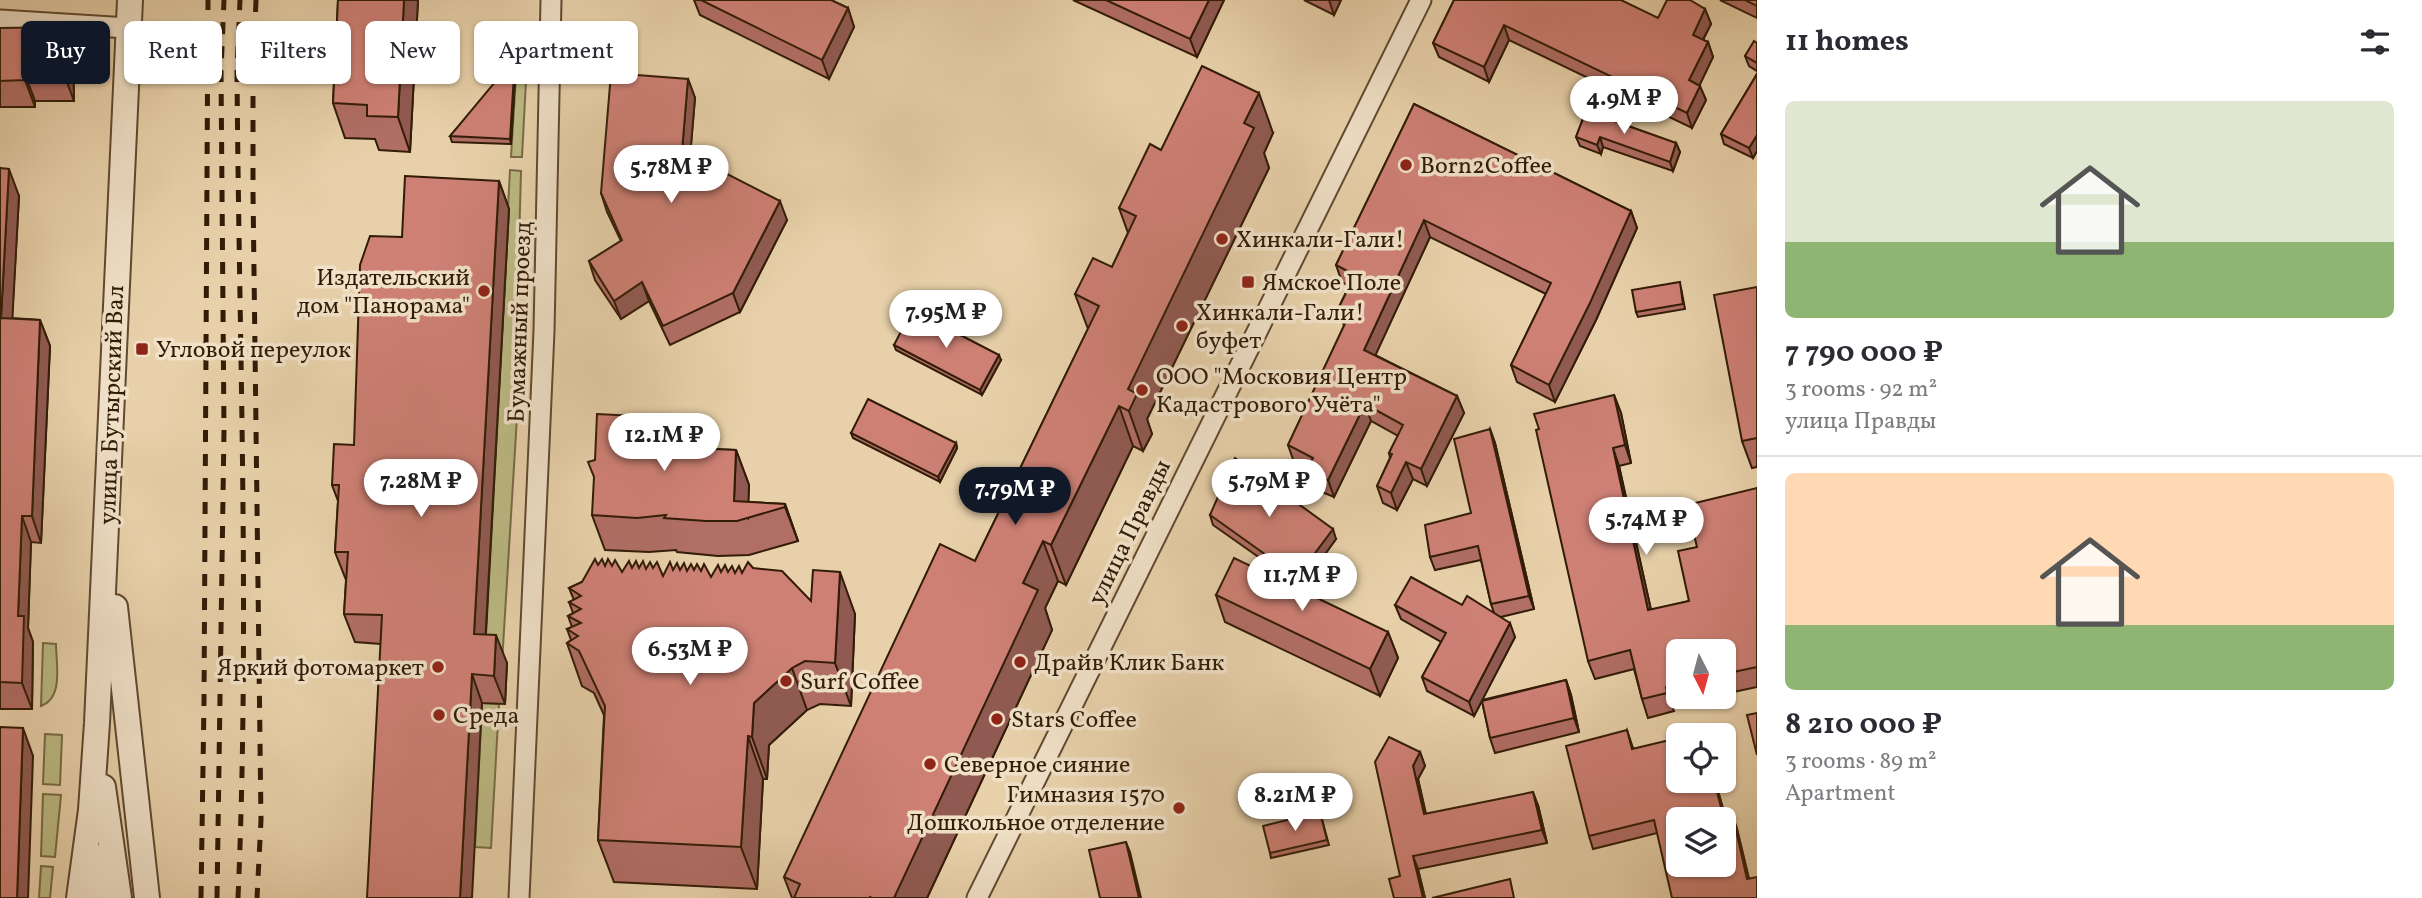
<!DOCTYPE html>
<html lang="en">
<head>
<meta charset="utf-8">
<style>
  :root { --surface:#fff; --page:#f7f7f7; --text:#2b2b33; --muted:#7c7c81; --line:#e1e1e2; --accent:#111827 }
  body { margin:0; font-family:Vollkorn,serif; background:var(--page); color:var(--text); height:100vh; display:flex; flex-direction:column; font-size:26px; white-space:nowrap }
  * { box-sizing:border-box; margin:0 }
  p { font-size:23px; color:var(--muted) }
  .icon { flex:none; width:38px; height:38px; fill:none; stroke:currentColor; stroke-width:2; stroke-linecap:round; stroke-linejoin:round }
  .map { position:relative; flex:1; overflow:hidden }
  .sheet { display:flex; flex-direction:column; background:var(--surface); width:665px }
  .sheet>* { flex:none }
  .banner { position:absolute; left:21px; top:21px; width:665px; height:63px; display:flex; gap:14px }
  .needle { width:46px; rotate:174deg }
  .fabs { position:absolute; left:1666px; top:639px; display:grid; gap:14px }
  .fabs a { display:grid; place-items:center; width:70px; height:70px; border-radius:10px; background:var(--surface); box-shadow:0 2px 5px #0004; font-size:35px }
  .price { position:absolute; translate:-50% -60px; padding:0 16px; border-radius:24px; background:#fff; color:#222; font-size:23px; line-height:46px; filter:drop-shadow(0 2px 4px #0008) }
  .price::after { content:''; position:absolute; left:50%; top:42px; width:21px; height:16px; margin-left:-10px; background:inherit; clip-path:polygon(0 0,100% 0,50% 100%) }
  .price.active { background:var(--accent); color:#fff }
  ul { padding:0; list-style:none }
  li { display:grid; align-content:center; gap:14px; height:371px; padding:0 28px }
  li+li { border-top:2px solid var(--line) }
  li span { display:grid; place-items:center; height:217px; border-radius:10px; color:#555 }
  li>.icon { margin-inline-start:auto }
  span .icon { width:126px; height:126px; fill:#fffc; stroke-width:1 }
  li b { font-size:30px }
  h2 { display:flex; justify-content:space-between; align-items:center; height:84px; padding:0 28px; font-size:30px }
  .pill { padding:0 24px; border-radius:10px; background:var(--surface); box-shadow:0 2px 5px #0004; font-size:24px; line-height:63px }
  .pill.active { background:var(--accent); color:#fff }
  main { display:flex; flex:1; min-height:0 }
  .map>svg:first-child { display:block }
  .green { fill:#bcba84; stroke:#776b46; stroke-width:2 }
  .lines { fill:none; stroke-linecap:round; stroke-linejoin:round }
  .minor-casing { stroke:#604930; stroke-width:23 }
  .tertiary-casing { stroke:#604930; stroke-width:28 }
  .minor { stroke:#f0e1c8; stroke-width:19 }
  .tertiary { stroke:#f0e1c8; stroke-width:24 }
  .rail { stroke:#321c07; stroke-width:5; stroke-dasharray:12 12; stroke-linecap:butt }
  .wall { fill:#b16e65; stroke:#321c07; stroke-width:2 }
  .shaded-wall { fill:#905a52; stroke:#321c07; stroke-width:2 }
  .building { fill:#ce8075; stroke:#321c07; stroke-width:2; fill-rule:evenodd }
  .poi-dot { fill:#8f2418; stroke:#f0e1c8; stroke-width:2.5 }
  .labels { text-anchor:middle; stroke-width:7; stroke-linejoin:round; paint-order:stroke }
  .poi-label { font-size:24px; fill:#321c07; stroke:#f0e1c8; text-anchor:start }
  .street-label { font-size:24px; fill:#321c07; stroke:#f0e1c8 }
</style>
</head>
<body>
<main>
<div class="map">
<svg width="1757" height="898" viewBox="0 0 1757 898">
  <rect width="100%" height="100%" fill="#e8d1aa"/>
  <filter id="stains"><feTurbulence type="fractalNoise" baseFrequency=".00286" numOctaves="4"/><feColorMatrix values="0 0 0 0 .2 0 0 0 0 .09 0 0 0 0 .02 0 0 0 .5 -.17"/></filter>
  <radialGradient id="worn" r=".72"><stop offset=".6" stop-color="#630" stop-opacity="0"/><stop offset="1" stop-color="#630" stop-opacity=".3"/></radialGradient>
  <!-- green -->
  <g class="green">
    <polygon points="517,60 527,62 522,157 511,157"/>
    <polygon points="510,170 521,171 515,391 517,417 502,663 484,662"/>
    <path d="M 43,643 L 56,644 C 56,663 64,698 41,706 Z"/>
    <polygon points="482,703 499,704 491,848 475,847"/>
    <polygon points="45,734 62,735 60,785 43,784"/>
    <polygon points="43,794 61,795 55,857 41,856"/>
    <polygon points="41,866 53,867 50,898 39,898"/>
  </g>
  <g class="lines">
    <!-- minor casing -->
    <g class="minor-casing">
      <g id="minor">
        <polyline points="0,20 128,28"/>
        <polyline points="519,898 544,331 551,0"/>
        <polyline points="977,898 1421,0"/>
      </g>
    </g>
    <!-- tertiary casing -->
    <g class="tertiary-casing">
      <g id="tertiary">
        <polyline points="115,607 147,898"/>
        <polyline points="103,787 119,898"/>
        <polyline points="94,856 98,898"/>
        <polyline points="79,898 91,810 97,723 130,0"/>
      </g>
    </g>
    <!-- minor -->
    <use href="#minor" class="minor"/>
    <!-- tertiary -->
    <use href="#tertiary" class="tertiary"/>
    <!-- rail -->
    <g class="rail">
      <polyline points="256,0 253,84 253,192 261,820 257,898"/>
      <polyline points="201,898 204,701 208,0"/>
      <polyline points="217,898 224,430 221,71 224,0"/>
      <path d="M 238,898 C 250,623 239,346 237,71 L 240,0"/>
    </g>
  </g>
  <!-- wall -->
  <g class="wall">
    <polygon points="338,0 418,0 410,152 379,150 375,139 345,138 333,103"/>
    <polygon points="694,0 831,0 848,8 854,27 829,79 700,15"/>
    <polygon points="1073,0 1224,0 1197,57"/>
    <polygon points="1304,0 1341,0 1334,15"/>
    <polygon points="1454,0 1658,18 1705,9 1711,24 1703,40 1708,42 1713,57 1699,85 1706,100 1692,128 1509,40 1489,82 1439,57 1433,43"/>
    <polygon points="1720,0 1757,0 1757,18"/>
    <polygon points="0,28 73,54 74,101 35,101 35,107 0,107"/>
    <polygon points="1757,43 1757,71 1749,66 1745,56"/>
    <polygon points="516,63 511,144 452,142 450,136"/>
    <polygon points="1757,74 1757,151 1753,158 1724,144 1721,134"/>
    <polygon points="688,79 695,98 690,155 787,220 740,312 670,345 649,301 621,319 595,280 589,261 621,241 607,212 601,193"/>
    <polygon points="1414,104 1631,211 1637,228 1596,320 1555,402 1517,382 1511,365 1546,294 1430,237 1375,355 1457,396 1464,413 1427,486 1413,479 1397,510 1383,503 1377,486 1390,458 1389,453 1398,436 1371,421 1334,497 1312,488 1306,471 1307,469 1294,462 1288,445 1344,326 1338,309 1349,286 1342,282 1336,265"/>
    <polygon points="1586,111 1676,143 1680,152 1673,171 1603,147 1601,154 1580,146 1576,137"/>
    <polygon points="1273,133 1264,153 1269,168 1147,419 1152,434 1143,451 1133,446 1066,585 1058,581 1045,608 1052,630 927,898 792,898 784,877 975,561 1088,329 1075,294 1112,267 1128,233 1119,208 1161,150"/>
    <polygon points="0,168 19,196 12,318 40,320 50,346 41,543 31,542 28,628 33,642 32,709 0,709"/>
    <polygon points="499,181 509,209 486,634 507,663 505,704 482,703 381,644 355,642 344,614 346,580 335,552 338,501 332,485 354,445 402,237"/>
    <polygon points="1757,287 1757,467 1752,468 1742,441"/>
    <polygon points="1681,288 1685,309 1638,317 1636,312"/>
    <polygon points="894,345 1001,360 982,395 896,350"/>
    <polygon points="1614,395 1621,413 1631,463 1619,466 1651,610 1689,601 1697,547 1757,488 1757,687 1724,694 1724,651 1678,651 1678,696 1713,696 1672,706 1674,711 1648,718 1642,699 1634,669 1595,679 1588,661"/>
    <polygon points="695,419 706,449 736,450 749,485 748,502 785,504 798,541 749,555 718,556 677,552 676,550 649,552 605,550 592,515"/>
    <polygon points="1490,429 1495,443 1534,609 1501,617 1515,637 1482,700 1566,680 1571,695 1579,732 1495,753 1490,738 1482,701 1474,716 1427,691 1422,677 1441,642 1401,619 1395,605 1462,605 1494,613 1491,604 1481,560 1435,570 1430,557 1471,513"/>
    <polygon points="851,433 956,443 957,448 940,482 853,438"/>
    <polygon points="1210,515 1336,539 1301,587 1213,525"/>
    <polygon points="598,565 612,566 622,572 632,568 646,569 653,568 663,576 673,570 701,571 711,577 721,572 742,573 753,568 811,601 855,614 851,706 820,704 807,710 769,745 767,779 763,779 757,889 614,882 598,840 604,715 594,693 582,686 567,643 571,640 567,629 572,627 568,616 573,613 569,602 574,600 569,588 582,582"/>
    <polygon points="1216,595 1388,632 1398,658 1380,696 1225,622"/>
    <polygon points="1627,730 1633,748 1678,780 1715,780 1726,819 1733,817 1737,829 1749,879 1757,898 1657,833 1593,849 1589,836"/>
    <polygon points="1420,752 1425,766 1418,779 1426,814 1538,805 1547,843 1418,869 1425,898 1394,898 1400,876"/>
    <polygon points="1320,812 1329,845 1271,858 1270,853"/>
  </g>
  <!-- shaded-wall -->
  <g class="shaded-wall">
    <polygon points="404,0 418,0 410,152 398,117"/>
    <polygon points="1209,0 1224,0 1197,57 1190,39"/>
    <polygon points="1329,0 1341,0 1334,15"/>
    <polygon points="848,8 854,27 829,79 822,60"/>
    <polygon points="1705,9 1711,24 1698,49 1693,35"/>
    <polygon points="1504,25 1509,40 1489,82 1484,67"/>
    <polygon points="63,27 73,54 74,101 64,74"/>
    <polygon points="1708,42 1713,57 1695,95 1689,80"/>
    <polygon points="515,58 516,63 511,144 510,139"/>
    <polygon points="25,74 35,101 35,107 25,80"/>
    <polygon points="688,79 695,98 689,170 682,151"/>
    <polygon points="1700,86 1706,100 1692,128 1687,113"/>
    <polygon points="1259,93 1273,133 1264,153 1269,168 1147,419 1152,434 1143,451 1129,411 1128,389 1244,123"/>
    <polygon points="1757,135 1757,151 1753,158 1749,148"/>
    <polygon points="1600,137 1603,147 1601,154 1597,145"/>
    <polygon points="1676,143 1680,152 1673,171 1670,162"/>
    <polygon points="9,169 19,196 11,344 1,318"/>
    <polygon points="499,181 509,209 484,662 474,634"/>
    <polygon points="780,201 787,220 740,312 733,293"/>
    <polygon points="1631,211 1637,228 1596,320 1555,402 1549,385"/>
    <polygon points="1424,220 1430,237 1370,367 1364,350"/>
    <polygon points="642,282 649,301 621,319 614,301"/>
    <polygon points="40,320 50,346 41,543 32,516"/>
    <polygon points="999,355 1001,360 982,395 980,390"/>
    <polygon points="1614,395 1621,413 1631,463 1625,445"/>
    <polygon points="1457,396 1464,413 1427,486 1421,469"/>
    <polygon points="1365,404 1371,421 1334,497 1328,480"/>
    <polygon points="1119,406 1133,446 1066,585 1051,545"/>
    <polygon points="695,419 708,454 694,448"/>
    <polygon points="1490,429 1495,443 1534,609 1529,596"/>
    <polygon points="956,443 957,448 940,482 938,477"/>
    <polygon points="1613,448 1619,466 1655,628 1648,610"/>
    <polygon points="736,450 749,485 748,518 734,501"/>
    <polygon points="1406,462 1413,479 1397,510 1391,493"/>
    <polygon points="785,504 797,538 798,541 785,507"/>
    <polygon points="22,516 31,542 28,628 33,642 32,709 22,683 18,616"/>
    <polygon points="1333,529 1336,539 1301,587 1297,577"/>
    <polygon points="1043,541 1058,581 1045,608 1052,630 927,898 894,898 1023,583"/>
    <polygon points="840,572 855,614 851,706 835,663"/>
    <polygon points="1510,623 1515,637 1474,716 1469,702"/>
    <polygon points="1388,632 1398,658 1380,696 1370,669"/>
    <polygon points="496,635 507,663 505,704 494,676"/>
    <polygon points="792,668 807,710 769,745 767,779 752,737 754,703"/>
    <polygon points="472,674 482,703 472,898 460,898"/>
    <polygon points="1566,680 1571,695 1579,732 1574,718"/>
    <polygon points="23,728 33,756 28,898 17,898"/>
    <polygon points="748,736 763,779 757,889 741,847"/>
    <polygon points="1420,752 1425,766 1418,779 1429,828 1424,814 1413,766"/>
    <polygon points="1714,780 1715,780 1729,831 1724,819"/>
    <polygon points="1533,792 1538,805 1547,843 1542,830"/>
    <polygon points="1733,817 1737,829 1752,891 1747,879"/>
    <polygon points="1126,842 1130,852 1141,898 1139,898"/>
    <polygon points="1413,856 1418,869 1425,898 1423,898"/>
  </g>
  <!-- building -->
  <g class="building">
    <polygon points="338,0 404,0 398,117 367,116 367,105 333,103"/>
    <polygon points="701,0 831,0 848,8 822,60"/>
    <polygon points="1106,0 1209,0 1190,39"/>
    <polygon points="1454,0 1621,0 1658,18 1667,0 1690,0 1705,9 1693,35 1708,42 1689,80 1700,86 1687,113 1504,25 1484,67 1433,43"/>
    <polygon points="1745,0 1757,0 1757,6"/>
    <polygon points="63,27 64,74 25,74 25,80 0,81 0,28"/>
    <polygon points="1754,41 1757,43 1757,63 1745,56"/>
    <polygon points="515,58 510,139 450,136"/>
    <polygon points="1202,66 1259,93 1244,123 1254,128 1128,389 1137,394 1129,411 1119,406 1051,545 1043,541 1023,583 1038,590 894,898 872,898 870,897 870,898 794,898 800,884 784,877 940,544 975,561 1099,306 1075,294 1093,258 1112,267 1136,216 1119,208 1150,144 1161,150"/>
    <polygon points="611,73 688,79 682,151 780,201 733,293 663,326 642,282 614,301 589,261 622,240 601,193"/>
    <polygon points="1757,74 1757,135 1749,148 1721,134"/>
    <polygon points="1414,104 1631,211 1590,303 1549,385 1511,365 1551,283 1424,220 1364,350 1457,396 1421,469 1406,462 1391,493 1377,486 1392,454 1389,453 1403,425 1365,404 1328,480 1306,471 1313,458 1288,445 1349,315 1338,309 1355,275 1336,265"/>
    <polygon points="1586,111 1676,143 1670,162 1600,137 1597,145 1576,137"/>
    <polygon points="0,168 9,169 1,318 40,320 32,516 22,516 18,616 24,616 22,683 0,682"/>
    <polygon points="405,176 499,181 474,634 496,635 494,676 472,674 460,898 367,898 382,615 344,614 348,552 335,552 339,485 332,485 334,444 354,445 360,265 370,236 402,237"/>
    <polygon points="1680,282 1683,304 1636,312 1632,290"/>
    <polygon points="1757,287 1757,438 1742,441 1714,295"/>
    <polygon points="912,310 999,355 980,390 894,345"/>
    <polygon points="1614,395 1625,445 1613,448 1648,610 1689,601 1678,551 1697,547 1687,505 1757,488 1757,667 1724,674 1724,651 1678,651 1678,685 1666,687 1667,693 1642,699 1630,650 1588,661 1536,430 1539,429 1534,414"/>
    <polygon points="868,399 956,443 938,477 851,433"/>
    <polygon points="597,414 695,419 694,448 736,450 734,501 785,504 785,507 737,521 706,521 664,518 666,515 637,518 592,515 594,477 588,462 595,460"/>
    <polygon points="1490,429 1529,596 1491,604 1478,546 1430,557 1425,525 1471,513 1454,439"/>
    <polygon points="1235,458 1333,529 1297,577 1210,515"/>
    <polygon points="1234,558 1388,632 1370,669 1216,595"/>
    <polygon points="595,559 598,565 602,559 605,566 608,559 612,566 615,560 622,572 629,561 632,568 636,561 639,568 643,561 646,569 650,562 653,568 657,562 663,576 670,562 673,570 677,563 680,570 684,563 687,571 691,564 694,570 697,564 701,571 704,564 711,577 718,565 721,572 725,565 728,572 732,566 735,573 739,566 742,573 748,562 753,568 782,571 811,601 813,570 840,572 835,663 805,661 792,668 754,703 752,737 748,736 741,847 598,840 605,706 579,651 567,643 578,636 567,629 581,623 568,616 581,609 569,602 581,596 569,588 582,582"/>
    <polygon points="1411,577 1462,605 1467,596 1510,623 1469,702 1422,677 1446,633 1395,605"/>
    <polygon points="1566,680 1574,718 1490,738 1482,701"/>
    <polygon points="1757,713 1757,755 1747,715"/>
    <polygon points="0,727 23,728 17,898 0,898"/>
    <path d="M 1627,730 L 1632,749 L 1678,738 L 1678,780 L 1714,780 L 1724,819 L 1733,817 L 1747,879 L 1757,877 L 1757,898 L 1672,898 L 1654,820 L 1589,836 L 1566,746 ZM 1678,819 L 1724,819 L 1724,864 L 1678,864 Z"/>
    <polygon points="1389,737 1420,752 1413,766 1424,814 1533,792 1542,830 1413,856 1423,898 1394,898 1389,879 1400,876 1375,762"/>
    <polygon points="1320,812 1327,840 1270,853 1263,826"/>
    <polygon points="1126,842 1139,898 1100,898 1089,850"/>
    <polygon points="1510,879 1514,898 1432,898"/>
  </g>
  <!-- markers -->
  <g class="poi-dot">
    <circle cx="1406" cy="165" r="7"/>
    <circle cx="1222" cy="239" r="7"/>
    <rect x="1241" y="275" width="14" height="14" rx="3.5"/>
    <circle cx="484" cy="291" r="7"/>
    <circle cx="1182" cy="326" r="7"/>
    <rect x="135" y="342" width="14" height="14" rx="3.5"/>
    <circle cx="1142" cy="390" r="7"/>
    <circle cx="1020" cy="662" r="7"/>
    <circle cx="438" cy="667" r="7"/>
    <circle cx="786" cy="681" r="7"/>
    <circle cx="439" cy="715" r="7"/>
    <circle cx="997" cy="719" r="7"/>
    <circle cx="930" cy="764" r="7"/>
    <circle cx="1179" cy="808" r="7"/>
  </g>
  <g class="labels">
    <!-- poi labels -->
    <g class="poi-label">
      <text x="1420" y="173">Born2Coffee</text>
      <text x="1236" y="247">Хинкали-Гали!</text>
      <text x="470" y="285" text-anchor="end">Издательский<tspan x="470" dy="28">дом "Панорама"</tspan></text>
      <text x="1262" y="290">Ямское Поле</text>
      <text x="1196" y="320">Хинкали-Гали!<tspan x="1196" dy="28">буфет</tspan></text>
      <text x="156" y="357">Угловой переулок</text>
      <text x="1156" y="384">ООО "Московия Центр<tspan x="1156" dy="28">Кадастрового Учёта"</tspan></text>
      <text x="1034" y="670">Драйв Клик Банк</text>
      <text x="424" y="675" text-anchor="end">Яркий фотомаркет</text>
      <text x="800" y="689">Surf Coffee</text>
      <text x="453" y="723">Среда</text>
      <text x="1011" y="727">Stars Coffee</text>
      <text x="944" y="772">Северное сияние</text>
      <text x="1165" y="802" text-anchor="end">Гимназия 1570<tspan x="1165" dy="28">Дошкольное отделение</tspan></text>
    </g>
    <!-- street labels -->
    <g class="street-label">
      <text transform="translate(519 322) rotate(-88)" y="8">Бумажный проезд</text>
      <text transform="translate(111 405) rotate(-88)" y="8">улица Бутырский Вал</text>
      <text transform="translate(1129 532) rotate(-64)" y="8">улица Правды</text>
    </g>
  </g>
  <rect width="100%" height="100%" filter="url(#stains)"/>
  <rect width="100%" height="100%" fill="url(#worn)"/>
</svg>
<div class="fabs">
<a><svg class="needle" viewBox="-14 -14 28 28"><path d="M0-13l5 13h-10z" fill="#e53935"/><path d="M0 13l5-13h-10z" fill="#7c7c81"/></svg></a>
<a><svg class="icon" aria-label="locate" viewBox="0 0 24 24"><circle cx="12" cy="12" r="6"/><path d="M12 2v4M12 18v4M2 12h4M18 12h4"/></svg></a>
<a><svg class="icon" aria-label="layers" viewBox="0 0 24 24"><path d="M12 4l9 5-9 5-9-5zM3 14l9 5 9-5"/></svg></a>
</div>
<b class="price" style="left:1624px;top:136px">4.9M ₽</b>
<b class="price" style="left:671px;top:205px">5.78M ₽</b>
<b class="price" style="left:946px;top:350px">7.95M ₽</b>
<b class="price" style="left:664px;top:473px">12.1M ₽</b>
<b class="price" style="left:421px;top:519px">7.28M ₽</b>
<b class="price" style="left:1269px;top:519px">5.79M ₽</b>
<b class="price active" style="left:1015px;top:527px">7.79M ₽</b>
<b class="price" style="left:1646px;top:557px">5.74M ₽</b>
<b class="price" style="left:1302px;top:613px">11.7M ₽</b>
<b class="price" style="left:690px;top:687px">6.53M ₽</b>
<b class="price" style="left:1295px;top:833px">8.21M ₽</b>
<div class="banner">
<a class="pill active">Buy</a>
<a class="pill">Rent</a>
<a class="pill">Filters</a>
<a class="pill">New</a>
<a class="pill">Apartment</a>
</div>
</div>
<section class="sheet">
<h2>11 homes<svg class="icon" aria-label="filters" viewBox="0 0 24 24"><path d="M4 7h16M4 17h16"/><circle cx="9" cy="7" r="2"/><circle cx="15" cy="17" r="2"/></svg></h2>
<ul>
<li><span style="background:linear-gradient(#dfe7d0 65%,#8fb573 0)"><svg class="icon" aria-label="home" viewBox="0 0 24 24"><path d="M3 11l9-7 9 7M6 9v11h12V9"/></svg></span><div><b>7 790 000 ₽</b><p>3 rooms · 92 m²</p><p>улица Правды</p></div></li>
<li><span style="background:linear-gradient(#ffd9b3 70%,#8fb573 0)"><svg class="icon" aria-label="home" viewBox="0 0 24 24"><path d="M3 11l9-7 9 7M6 9v11h12V9"/></svg></span><div><b>8 210 000 ₽</b><p>3 rooms · 89 m²</p><p>Apartment</p></div></li>
</ul>
</section>
</main>
</body>
</html>
